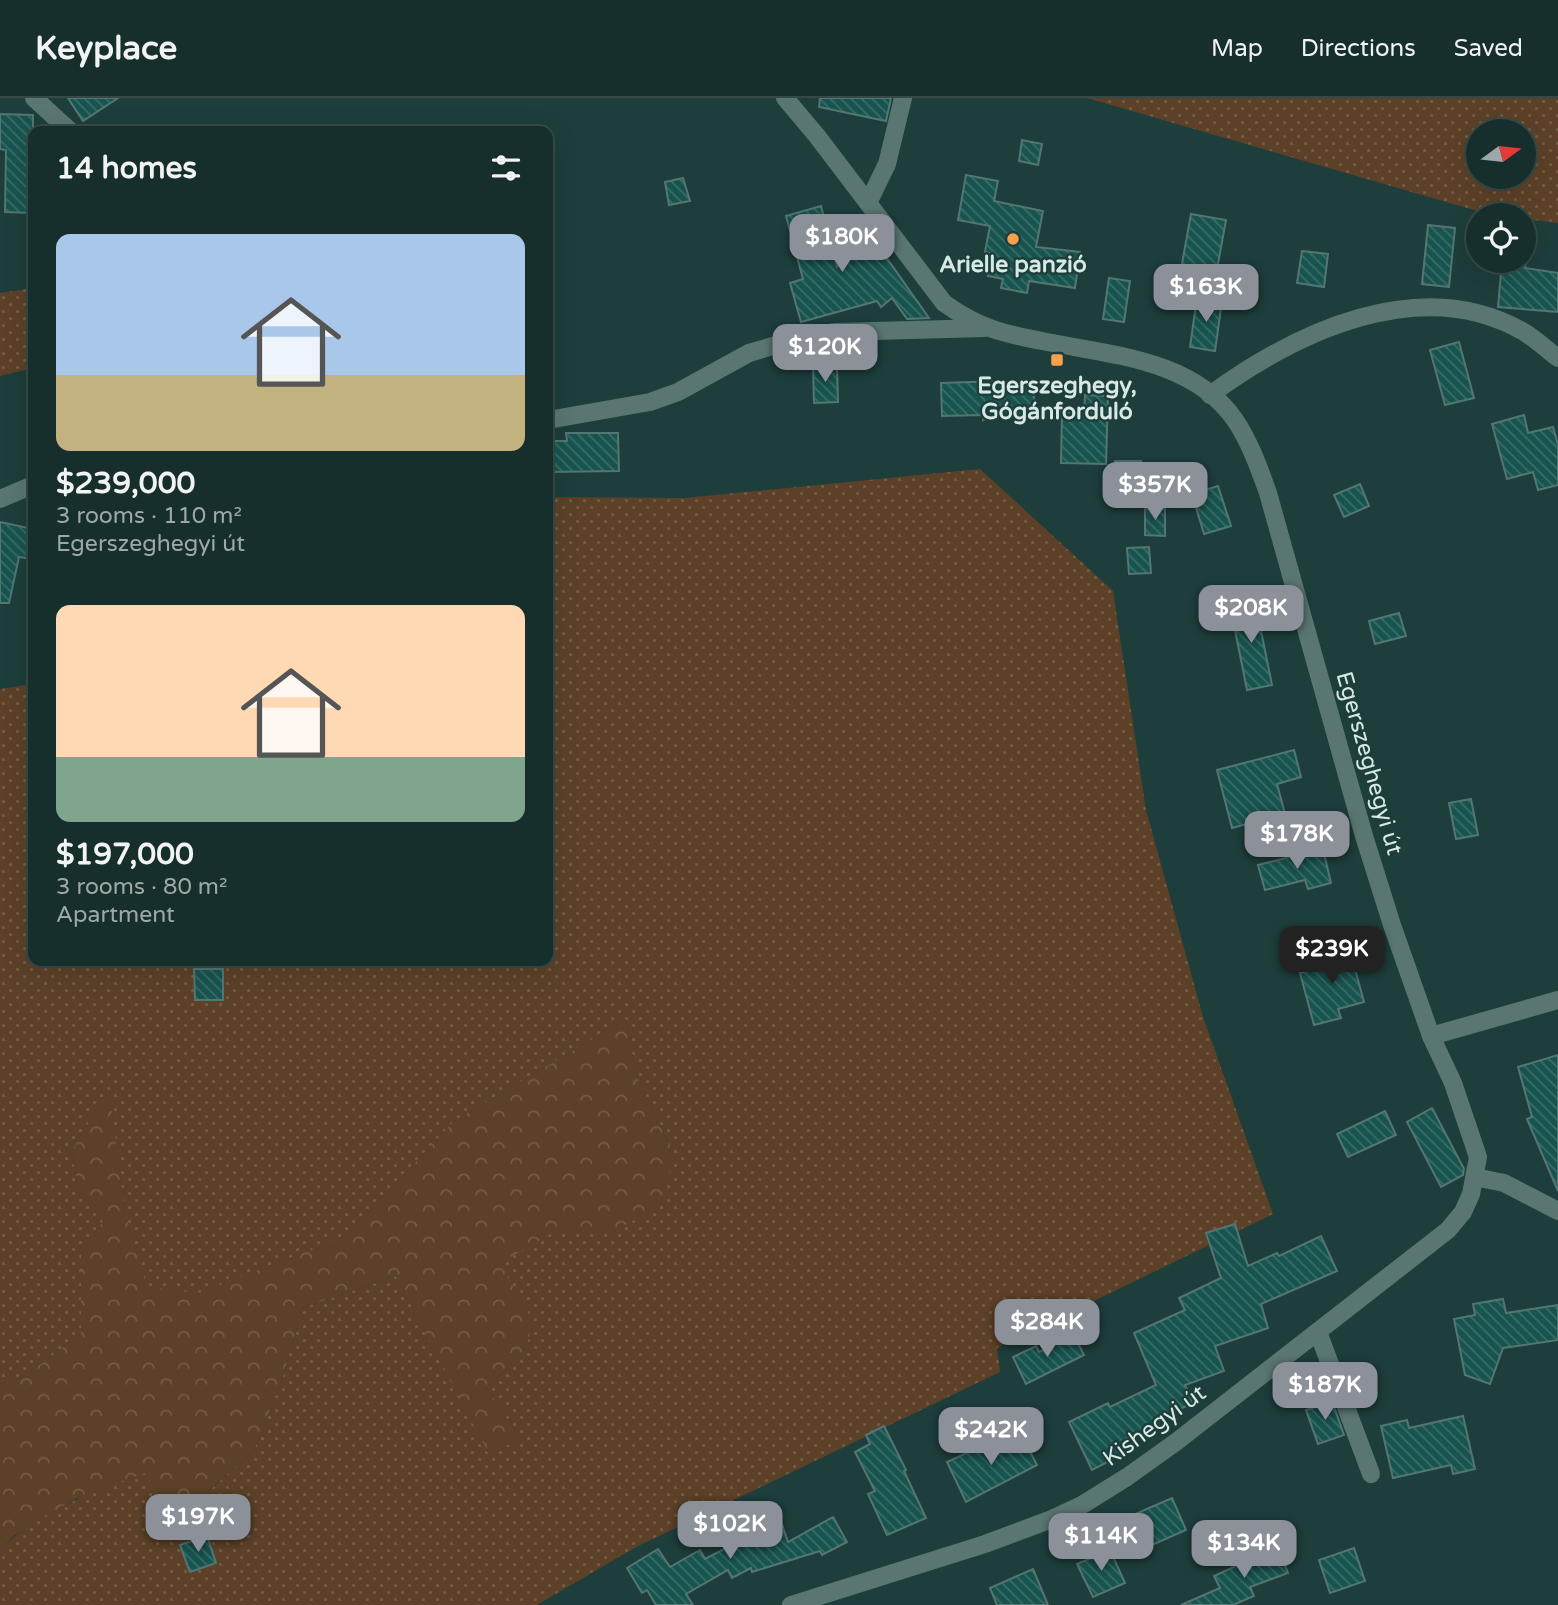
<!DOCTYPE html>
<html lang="en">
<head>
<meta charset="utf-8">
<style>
  :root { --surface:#162e2c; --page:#1f3634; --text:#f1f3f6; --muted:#9ea8a9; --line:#354a48; --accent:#8c9099 }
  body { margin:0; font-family:"Varela Round",sans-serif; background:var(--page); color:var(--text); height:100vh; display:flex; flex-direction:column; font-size:26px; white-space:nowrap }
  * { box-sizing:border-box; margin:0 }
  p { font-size:23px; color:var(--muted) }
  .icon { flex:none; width:38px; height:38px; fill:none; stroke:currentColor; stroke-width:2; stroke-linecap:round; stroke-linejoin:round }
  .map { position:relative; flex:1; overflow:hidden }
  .side { position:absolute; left:28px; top:28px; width:525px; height:840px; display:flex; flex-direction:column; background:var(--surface); border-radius:14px; box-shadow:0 7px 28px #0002,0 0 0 2px var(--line) }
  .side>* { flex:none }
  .needle { width:46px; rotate:75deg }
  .tools { position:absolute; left:1466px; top:21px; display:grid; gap:14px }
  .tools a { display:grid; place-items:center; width:70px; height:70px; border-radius:50%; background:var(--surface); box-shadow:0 7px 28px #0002,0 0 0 2px var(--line); font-size:35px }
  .price { position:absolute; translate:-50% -60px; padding:0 16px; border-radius:14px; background:var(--accent); color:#fff; font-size:23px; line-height:46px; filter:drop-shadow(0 2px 4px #0008) }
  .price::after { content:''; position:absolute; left:50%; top:42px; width:21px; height:16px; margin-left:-10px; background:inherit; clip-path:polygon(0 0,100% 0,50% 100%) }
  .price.active { background:#222; color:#fff }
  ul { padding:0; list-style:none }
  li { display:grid; align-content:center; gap:14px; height:371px; padding:0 28px }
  li span { display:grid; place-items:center; height:217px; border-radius:14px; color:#555 }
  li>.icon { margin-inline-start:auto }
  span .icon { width:126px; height:126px; fill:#fffc; stroke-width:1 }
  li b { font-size:30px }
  h2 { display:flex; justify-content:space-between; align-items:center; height:84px; padding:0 28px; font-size:30px }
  header { display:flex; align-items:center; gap:42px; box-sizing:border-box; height:98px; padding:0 35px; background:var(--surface); border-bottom:2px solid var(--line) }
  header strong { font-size:33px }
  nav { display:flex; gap:38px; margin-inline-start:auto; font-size:24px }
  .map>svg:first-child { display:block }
  .forest { fill:url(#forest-crowns) }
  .garden { fill:url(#garden-dots); fill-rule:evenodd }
  .building { fill:url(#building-back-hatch); stroke:#547673; stroke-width:2 }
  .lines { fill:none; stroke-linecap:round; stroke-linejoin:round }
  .minor { stroke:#597673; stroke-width:18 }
  .tertiary { stroke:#597673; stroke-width:18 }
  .poi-dot { fill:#f8a04b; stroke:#1d3e3b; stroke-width:2.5 }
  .labels { text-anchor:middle; stroke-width:5; stroke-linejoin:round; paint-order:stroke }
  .poi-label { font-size:23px; font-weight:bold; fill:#d6e9e6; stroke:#1d3e3b }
  .street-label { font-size:23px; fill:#d6e9e6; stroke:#1d3e3b }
</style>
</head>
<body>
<header>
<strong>Keyplace</strong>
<nav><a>Map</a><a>Directions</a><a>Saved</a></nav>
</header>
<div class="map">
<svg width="1558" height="1507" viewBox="0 0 1558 1507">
  <defs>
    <pattern id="forest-crowns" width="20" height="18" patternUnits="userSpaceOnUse" patternTransform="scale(1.75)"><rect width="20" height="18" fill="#5c4128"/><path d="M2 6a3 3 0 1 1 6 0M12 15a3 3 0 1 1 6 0" fill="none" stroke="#735c47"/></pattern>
    <pattern id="garden-dots" width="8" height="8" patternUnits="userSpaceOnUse" patternTransform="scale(1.75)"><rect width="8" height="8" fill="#5c4128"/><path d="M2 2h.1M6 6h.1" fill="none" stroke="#735c47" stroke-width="1.8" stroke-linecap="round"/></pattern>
    <pattern id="building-back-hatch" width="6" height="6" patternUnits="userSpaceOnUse" patternTransform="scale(1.75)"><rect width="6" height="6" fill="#18544f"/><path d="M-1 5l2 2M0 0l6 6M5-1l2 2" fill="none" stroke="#396d68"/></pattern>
  </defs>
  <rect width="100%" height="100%" fill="#1d3e3b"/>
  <!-- forest -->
  <polygon class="forest" points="626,921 636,976 674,1057 662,1107 613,1134 554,1134 527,1249 487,1290 519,1339 489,1360 396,1178 302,1210 283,1279 254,1352 173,1425 77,1400 15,1437 0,1451 0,1286 22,1280 81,1236 81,1157 108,1115 79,1098 72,1052 109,990 125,1116 346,1138 454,1023"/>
  <!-- garden -->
  <g class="garden">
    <path d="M 1087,0 L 1558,0 L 1558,125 L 1524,121 L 1524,117 L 1491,117 ZM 1479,33 L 1524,33 L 1524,79 L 1479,79 Z"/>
    <polygon points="33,190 33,270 0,278 0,195"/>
    <path d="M 980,371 L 1113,493 L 1146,712 L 1203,919 L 1273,1116 L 997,1250 L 1000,1274 L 636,1449 L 537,1507 L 0,1507 L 0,1451 C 42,1412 92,1394 145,1375 L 174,1425 L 254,1352 L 283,1279 L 302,1210 L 396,1178 L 490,1359 L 519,1339 L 487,1290 L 527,1249 L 532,1222 L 500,1165 L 554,1134 L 613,1134 L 661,1107 L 674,1057 L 636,976 L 626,921 L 454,1023 L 346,1138 L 199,1195 L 147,1189 L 125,1116 L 109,991 L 72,1052 L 79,1098 L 108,1115 L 81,1157 L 81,1236 L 22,1280 L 0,1286 L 0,591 L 33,586 L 33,863 L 548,863 L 548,399 L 685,400 Z"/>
  </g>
  <!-- building -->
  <g class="building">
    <polygon points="68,0 118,0 83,23"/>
    <polygon points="820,0 891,0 886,23 819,9"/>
    <polygon points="0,16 33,17 33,115 5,114 6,52 0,51"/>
    <polygon points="1022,42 1042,46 1038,67 1019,63"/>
    <polygon points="966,77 998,83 994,103 1043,113 1036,149 1080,154 1075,190 1029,183 1027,195 1001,190 1003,181 988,178 993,156 985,154 990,128 958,122"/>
    <polygon points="683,80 690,103 669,107 665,84"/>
    <polygon points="821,108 837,169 874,142 929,220 907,221 892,200 881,209 877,203 801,224 790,185 803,181 786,118"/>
    <polygon points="1191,116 1226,122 1216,177 1181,171"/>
    <polygon points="1428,127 1455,130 1449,189 1422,186"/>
    <polygon points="1302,153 1328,156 1324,189 1297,185"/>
    <polygon points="1502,163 1526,163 1525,170 1558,175 1558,214 1498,209"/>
    <polygon points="1109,180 1130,183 1124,224 1103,221"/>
    <polygon points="1197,199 1222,203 1215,253 1190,249"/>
    <polygon points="1459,244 1474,300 1445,307 1430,252"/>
    <polygon points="813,267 837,267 838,304 814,305"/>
    <polygon points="1002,283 1034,285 1034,318 1005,319 983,322 983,317 942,318 941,285"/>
    <polygon points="1085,297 1108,298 1106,366 1061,365 1062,314 1084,315"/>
    <polygon points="1524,317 1528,335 1553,329 1558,347 1558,387 1538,392 1533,374 1507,381 1492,326"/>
    <polygon points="566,335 618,335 619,373 548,374 548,343 567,343"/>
    <polygon points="1115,363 1141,363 1141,401 1115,402"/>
    <polygon points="1360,386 1369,408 1344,419 1334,397"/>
    <polygon points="1218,388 1231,428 1204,436 1192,396"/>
    <polygon points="1145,411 1165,411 1165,438 1145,437"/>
    <polygon points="0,424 33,431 33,461 19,459 9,505 0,505"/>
    <polygon points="1149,449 1151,475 1129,476 1127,450"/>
    <polygon points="1255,503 1272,587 1247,592 1230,507"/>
    <polygon points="1399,515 1406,538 1375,546 1369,523"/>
    <polygon points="1294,652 1301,679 1277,686 1285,716 1232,730 1217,672"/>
    <polygon points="1471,701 1478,737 1456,741 1449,705"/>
    <polygon points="1323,751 1331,785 1308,791 1305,782 1265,792 1258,767"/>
    <polygon points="1349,849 1364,904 1338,911 1341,920 1314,927 1300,875 1321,869 1318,857"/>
    <polygon points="194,871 223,871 223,902 195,902"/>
    <polygon points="1558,957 1558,1093 1527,1021 1532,1019 1518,969"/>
    <polygon points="1432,1010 1464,1071 1463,1077 1441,1089 1407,1024"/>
    <polygon points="1385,1013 1396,1037 1348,1059 1337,1036"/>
    <polygon points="1235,1126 1248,1168 1277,1155 1279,1158 1321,1138 1337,1173 1261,1206 1268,1230 1215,1248 1224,1273 1185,1287 1193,1305 1156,1322 1158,1326 1125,1341 1131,1352 1092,1372 1069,1324 1108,1305 1110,1309 1156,1287 1134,1235 1185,1212 1179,1200 1221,1180 1206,1135"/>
    <polygon points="1503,1201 1506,1215 1558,1207 1558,1242 1503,1250 1490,1286 1465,1277 1454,1221 1475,1217 1473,1206"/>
    <polygon points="1074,1237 1084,1257 1026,1286 1013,1259 1036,1248 1039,1254"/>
    <polygon points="1332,1303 1344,1337 1318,1346 1306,1312"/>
    <polygon points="1463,1318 1475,1371 1453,1376 1451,1367 1393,1380 1381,1328 1407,1322 1409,1330"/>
    <polygon points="884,1328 906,1372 904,1373 926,1420 887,1437 868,1396 875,1393 855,1354 870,1346 866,1337"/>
    <polygon points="1021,1336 1037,1367 966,1404 947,1364 982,1348 985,1355"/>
    <polygon points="1172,1400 1186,1432 1127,1458 1112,1426"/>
    <polygon points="833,1419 847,1444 822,1457 820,1453 752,1474 751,1470 732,1480 728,1472 686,1496 693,1507 656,1507 647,1492 642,1495 627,1470 658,1451 670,1469 700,1452 705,1461 761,1432 782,1426 788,1444"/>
    <polygon points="207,1438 216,1465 190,1474 180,1447"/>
    <polygon points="1278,1449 1288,1475 1250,1489 1254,1498 1233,1507 1181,1507 1220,1490 1214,1478"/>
    <polygon points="1354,1450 1365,1483 1330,1495 1319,1462"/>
    <polygon points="1110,1452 1125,1485 1093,1499 1077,1466"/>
    <polygon points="1033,1471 1048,1507 997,1507 990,1490"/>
  </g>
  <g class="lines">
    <!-- minor -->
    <g class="minor">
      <polyline points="34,0 70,33"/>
      <polyline points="868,105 887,66 903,0"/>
      <path d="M 1210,297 C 1296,234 1421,174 1524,234 C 1536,241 1547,252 1558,260"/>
      <polyline points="548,322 650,304 678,294 749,255 803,239 836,234 985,230"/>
      <polyline points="0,401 33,387"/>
      <polyline points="1431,938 1558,902"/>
      <polyline points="1475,1079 1504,1085 1558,1113"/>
      <polyline points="1318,1234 1371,1376"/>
    </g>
    <!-- tertiary -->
    <path class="tertiary" d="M 785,0 L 817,38 L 944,205 C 980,231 1005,236 1047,244 C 1112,257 1194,262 1235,322 C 1250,344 1259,370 1268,395 L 1364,738 L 1392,827 L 1431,938 L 1453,985 L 1478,1059 L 1471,1096 L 1463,1114 L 1448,1132 L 1176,1344 L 1127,1379 L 1082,1407 L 1052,1421 L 985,1446 L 791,1507"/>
  </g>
  <!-- markers -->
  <g class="poi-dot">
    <circle cx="1013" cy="141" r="7"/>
    <rect x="1050" y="255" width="14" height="14" rx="3.5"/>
  </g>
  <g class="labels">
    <!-- poi labels -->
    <g class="poi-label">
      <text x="1013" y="174">Arielle panzió</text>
      <text x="1057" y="295">Egerszeghegy,<tspan x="1057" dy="26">Gógánforduló</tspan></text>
    </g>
    <!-- street labels -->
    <g class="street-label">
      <text transform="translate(1370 665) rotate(74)" y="8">Egerszeghegyi út</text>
      <text transform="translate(1154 1327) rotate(-36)" y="8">Kishegyi út</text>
    </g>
  </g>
</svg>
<div class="tools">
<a><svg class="needle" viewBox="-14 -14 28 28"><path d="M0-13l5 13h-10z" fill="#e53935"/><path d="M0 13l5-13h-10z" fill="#9ea8a9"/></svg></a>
<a><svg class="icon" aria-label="locate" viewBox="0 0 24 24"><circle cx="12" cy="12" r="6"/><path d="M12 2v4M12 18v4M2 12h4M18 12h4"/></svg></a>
</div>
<b class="price" style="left:842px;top:176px">$180K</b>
<b class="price" style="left:1206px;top:226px">$163K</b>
<b class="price" style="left:825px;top:286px">$120K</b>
<b class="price" style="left:1155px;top:424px">$357K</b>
<b class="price" style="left:1251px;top:547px">$208K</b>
<b class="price" style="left:1297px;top:773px">$178K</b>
<b class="price active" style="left:1332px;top:888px">$239K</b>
<b class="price" style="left:1047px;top:1261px">$284K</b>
<b class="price" style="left:1325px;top:1324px">$187K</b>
<b class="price" style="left:991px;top:1369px">$242K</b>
<b class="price" style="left:198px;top:1456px">$197K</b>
<b class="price" style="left:730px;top:1463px">$102K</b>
<b class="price" style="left:1101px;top:1475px">$114K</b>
<b class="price" style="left:1244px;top:1482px">$134K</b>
<section class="side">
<h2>14 homes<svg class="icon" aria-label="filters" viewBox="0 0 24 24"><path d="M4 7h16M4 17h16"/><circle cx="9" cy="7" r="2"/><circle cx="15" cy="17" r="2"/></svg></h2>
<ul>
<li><span style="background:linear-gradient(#a9c7e8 65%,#c2b280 0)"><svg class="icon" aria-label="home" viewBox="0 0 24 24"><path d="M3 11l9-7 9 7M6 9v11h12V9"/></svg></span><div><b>$239,000</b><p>3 rooms · 110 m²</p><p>Egerszeghegyi út</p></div></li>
<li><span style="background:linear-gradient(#ffd9b3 70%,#7fa58c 0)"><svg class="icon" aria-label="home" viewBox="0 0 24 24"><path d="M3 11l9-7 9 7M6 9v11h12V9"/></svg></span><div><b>$197,000</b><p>3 rooms · 80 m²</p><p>Apartment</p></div></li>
</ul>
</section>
</div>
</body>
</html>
